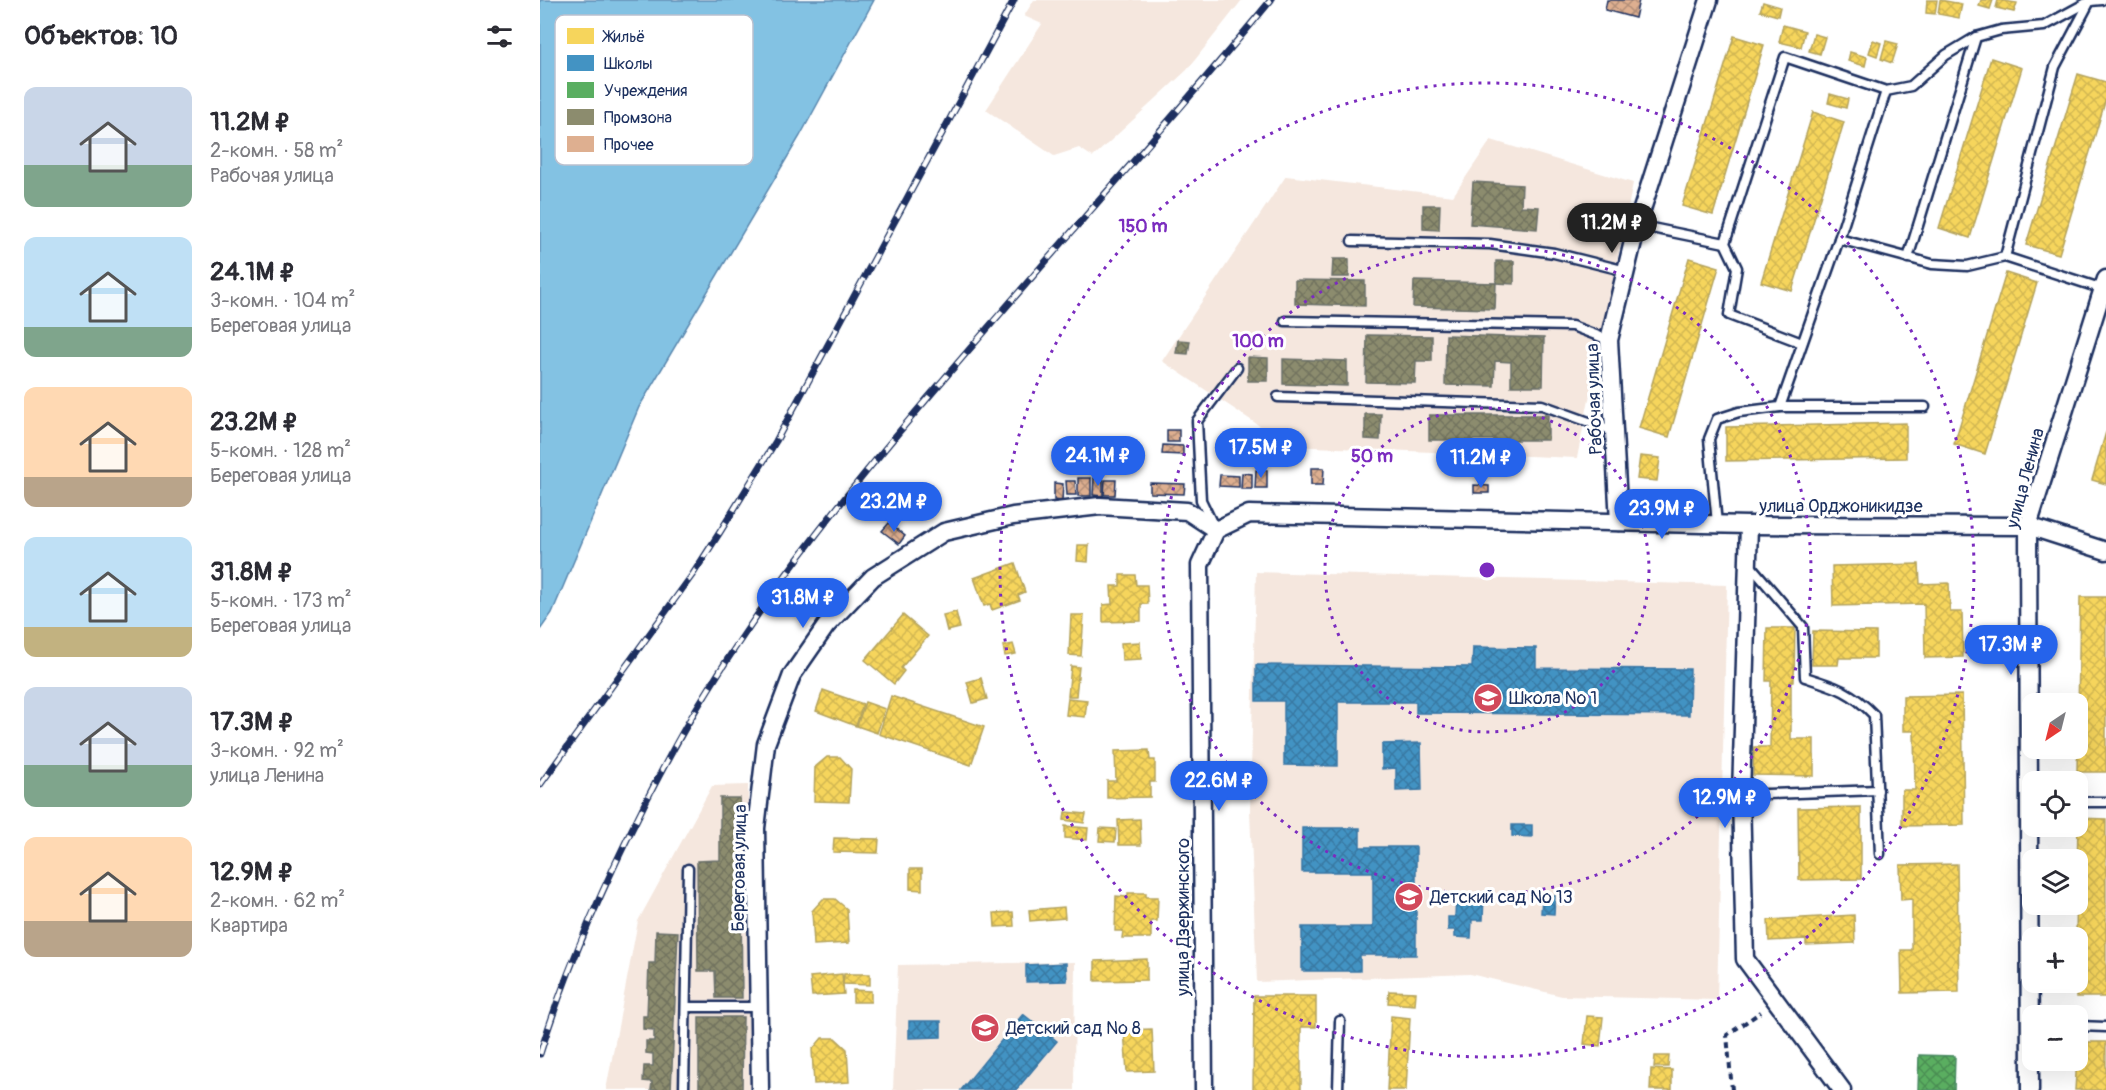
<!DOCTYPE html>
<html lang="ru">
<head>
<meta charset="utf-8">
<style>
  :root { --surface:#fff; --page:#f2f2f3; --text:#2b2b33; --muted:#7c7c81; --accent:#2563eb }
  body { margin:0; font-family:Pangolin,sans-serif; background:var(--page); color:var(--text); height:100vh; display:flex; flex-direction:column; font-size:22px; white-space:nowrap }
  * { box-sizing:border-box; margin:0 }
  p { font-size:20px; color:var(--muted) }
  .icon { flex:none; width:33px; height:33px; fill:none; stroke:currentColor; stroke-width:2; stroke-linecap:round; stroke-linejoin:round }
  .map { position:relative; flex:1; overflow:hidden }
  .panel { display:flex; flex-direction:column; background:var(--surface); width:540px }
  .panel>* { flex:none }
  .needle { width:39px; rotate:215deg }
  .fabs { position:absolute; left:1482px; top:693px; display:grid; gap:12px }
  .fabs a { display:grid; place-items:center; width:66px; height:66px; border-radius:12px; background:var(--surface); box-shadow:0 6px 24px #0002; font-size:30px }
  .price { position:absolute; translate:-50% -51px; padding:0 14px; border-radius:21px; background:var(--accent); color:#fff; font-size:20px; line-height:39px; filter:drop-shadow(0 2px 3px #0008) }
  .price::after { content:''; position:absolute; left:50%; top:36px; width:18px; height:14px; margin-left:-9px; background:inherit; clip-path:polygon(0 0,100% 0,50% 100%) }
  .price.active { background:#222; color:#fff }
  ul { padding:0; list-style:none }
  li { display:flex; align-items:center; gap:18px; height:150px; padding:0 24px }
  li span { display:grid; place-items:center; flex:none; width:168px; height:120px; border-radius:12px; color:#555 }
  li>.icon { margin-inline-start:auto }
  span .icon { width:72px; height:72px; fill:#fffc; stroke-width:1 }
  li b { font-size:26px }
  h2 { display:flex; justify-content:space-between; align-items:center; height:72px; padding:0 24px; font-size:26px }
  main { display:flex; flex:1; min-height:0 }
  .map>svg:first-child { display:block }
  .built { fill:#f5e7de }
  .water { fill:#83c2e3; stroke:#5987ae; stroke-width:1.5 }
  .homes { fill:url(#homes-cross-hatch); stroke:#b4a35d; stroke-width:1.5 }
  .schools { fill:url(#schools-cross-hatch); stroke:#3775a5; stroke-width:1.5 }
  .public { fill:url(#public-cross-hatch); stroke:#478860; stroke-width:1.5 }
  .industry { fill:url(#industry-cross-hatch); stroke:#6a7069; stroke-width:1.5 }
  .building { fill:url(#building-cross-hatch); stroke:#1b2f5e; stroke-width:1.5 }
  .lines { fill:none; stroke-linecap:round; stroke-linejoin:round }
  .service-casing { stroke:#1b2f5e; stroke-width:13 }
  .minor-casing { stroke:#1b2f5e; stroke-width:21 }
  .path { stroke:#1b2f5e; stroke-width:4; stroke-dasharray:6 4.5; stroke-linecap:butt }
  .service { stroke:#fff; stroke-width:8 }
  .minor { stroke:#fff; stroke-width:16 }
  .rail-casing { stroke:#1b2f5e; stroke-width:7 }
  .rail { stroke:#fff; stroke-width:4.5; stroke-dasharray:14; stroke-linecap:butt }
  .ring { fill:none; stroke:#7b2cbf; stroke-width:3; stroke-dasharray:3 6 }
  .labels { text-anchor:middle; stroke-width:6; stroke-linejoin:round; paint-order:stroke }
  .street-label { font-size:18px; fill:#1b2f5e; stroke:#fff }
  .poi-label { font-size:18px; fill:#1b2f5e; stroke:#fff; text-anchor:start }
  .key { fill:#fff; stroke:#bbc1cf; stroke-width:1.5 }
  .key-label { font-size:16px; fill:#1b2f5e }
  .centre { fill:#7b2cbf; stroke:#fff; stroke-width:3 }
  .ring-label { font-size:18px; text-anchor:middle; font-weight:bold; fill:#7b2cbf; stroke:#fff; stroke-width:6; stroke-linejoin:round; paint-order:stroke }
</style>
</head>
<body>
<main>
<section class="panel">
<h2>Объектов: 10<svg class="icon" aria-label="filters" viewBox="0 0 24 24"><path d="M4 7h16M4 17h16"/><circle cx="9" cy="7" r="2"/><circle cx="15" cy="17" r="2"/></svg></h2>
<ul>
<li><span style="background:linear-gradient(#c9d6e8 65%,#7fa58c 0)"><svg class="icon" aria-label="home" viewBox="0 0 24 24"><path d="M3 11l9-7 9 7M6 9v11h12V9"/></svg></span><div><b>11.2M ₽</b><p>2-комн. · 58 m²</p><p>Рабочая улица</p></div></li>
<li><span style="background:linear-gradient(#bfe0f5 75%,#7fa58c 0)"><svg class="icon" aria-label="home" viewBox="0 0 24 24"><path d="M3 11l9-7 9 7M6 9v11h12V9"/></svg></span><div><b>24.1M ₽</b><p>3-комн. · 104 m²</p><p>Береговая улица</p></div></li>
<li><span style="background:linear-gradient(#ffd9b3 75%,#b9a48a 0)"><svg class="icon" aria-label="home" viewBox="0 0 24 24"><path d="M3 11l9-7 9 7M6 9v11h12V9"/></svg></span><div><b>23.2M ₽</b><p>5-комн. · 128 m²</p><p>Береговая улица</p></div></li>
<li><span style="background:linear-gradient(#bfe0f5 75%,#c2b280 0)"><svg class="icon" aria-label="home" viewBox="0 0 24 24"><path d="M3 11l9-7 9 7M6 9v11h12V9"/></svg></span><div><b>31.8M ₽</b><p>5-комн. · 173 m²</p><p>Береговая улица</p></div></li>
<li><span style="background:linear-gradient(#c9d6e8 65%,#7fa58c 0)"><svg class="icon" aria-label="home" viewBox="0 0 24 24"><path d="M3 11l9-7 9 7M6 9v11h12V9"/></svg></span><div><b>17.3M ₽</b><p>3-комн. · 92 m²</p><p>улица Ленина</p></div></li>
<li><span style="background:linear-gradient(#ffd9b3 70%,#b9a48a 0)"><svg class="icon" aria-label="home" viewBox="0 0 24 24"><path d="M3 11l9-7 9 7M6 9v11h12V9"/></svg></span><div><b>12.9M ₽</b><p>2-комн. · 62 m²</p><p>Квартира</p></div></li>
</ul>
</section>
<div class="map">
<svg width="1566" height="1090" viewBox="0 0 1566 1090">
  <defs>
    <pattern id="homes-cross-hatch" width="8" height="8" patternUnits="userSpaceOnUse" patternTransform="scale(1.5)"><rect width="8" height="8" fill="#f6d55c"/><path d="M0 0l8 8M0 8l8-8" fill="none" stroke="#d2b752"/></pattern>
    <pattern id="schools-cross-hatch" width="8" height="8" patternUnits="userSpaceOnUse" patternTransform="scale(1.5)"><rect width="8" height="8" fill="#4393c3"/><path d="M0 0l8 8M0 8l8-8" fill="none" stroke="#3778a2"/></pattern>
    <pattern id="public-cross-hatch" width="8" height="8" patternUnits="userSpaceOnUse" patternTransform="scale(1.5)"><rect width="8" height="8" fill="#5aae61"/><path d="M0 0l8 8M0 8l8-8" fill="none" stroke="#4a8e53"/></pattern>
    <pattern id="industry-cross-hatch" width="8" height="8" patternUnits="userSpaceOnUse" patternTransform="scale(1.5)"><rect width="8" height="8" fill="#8c8c6e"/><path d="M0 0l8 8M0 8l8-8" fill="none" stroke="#72735e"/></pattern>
    <pattern id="building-cross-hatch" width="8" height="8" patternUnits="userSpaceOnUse" patternTransform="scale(1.5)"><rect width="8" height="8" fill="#deaf90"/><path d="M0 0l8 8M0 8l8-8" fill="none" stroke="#b38f79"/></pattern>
  </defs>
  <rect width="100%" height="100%" fill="#fff"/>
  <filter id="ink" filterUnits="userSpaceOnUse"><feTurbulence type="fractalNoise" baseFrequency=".0167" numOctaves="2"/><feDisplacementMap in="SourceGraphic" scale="12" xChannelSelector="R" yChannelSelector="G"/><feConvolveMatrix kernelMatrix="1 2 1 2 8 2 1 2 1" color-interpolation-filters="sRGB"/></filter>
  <g filter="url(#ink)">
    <!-- built -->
    <g class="built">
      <polygon points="494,0 702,0 647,70 553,157 539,148 514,156 446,110 502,24 484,16"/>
      <polygon points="951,140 1093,183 1037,458 750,446 622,361 746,176 913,196"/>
      <polygon points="716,572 1187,585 1177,1000 1022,996 930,974 717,982 710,811"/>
      <polygon points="208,785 209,1090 66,1090 98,921 172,786"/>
      <polygon points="535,962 534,1090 353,1090 358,965"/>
    </g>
    <!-- water -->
    <polygon class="water" points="0,0 334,0 260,136 99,407 12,613 0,630"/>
    <!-- homes -->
    <g class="homes">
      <polygon points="1387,0 1397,0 1395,14 1386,13"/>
      <polygon points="1400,0 1422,4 1419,18 1398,14"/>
      <polygon points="1441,0 1453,0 1450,9 1439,6"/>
      <polygon points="1458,0 1477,3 1474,12 1456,8"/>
      <polygon points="1223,2 1240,7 1238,16 1220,11"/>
      <polygon points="1243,25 1265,31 1261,47 1239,42"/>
      <polygon points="1274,34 1285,37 1280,54 1269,51"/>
      <polygon points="1194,36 1224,45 1173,215 1142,206"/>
      <polygon points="1333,40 1341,43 1337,56 1329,53"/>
      <polygon points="1346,41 1358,44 1352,63 1341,59"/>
      <polygon points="1310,52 1327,57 1325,66 1308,61"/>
      <polygon points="1451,58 1482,68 1430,238 1399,228"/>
      <polygon points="1538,74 1566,82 1566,99 1519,254 1486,245"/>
      <polygon points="1290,94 1308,99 1306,108 1288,103"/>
      <polygon points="1273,112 1304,122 1252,291 1221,282"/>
      <polygon points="1149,258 1179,267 1129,437 1099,428"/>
      <polygon points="1466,273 1497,283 1445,454 1414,444"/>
      <polygon points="1366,423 1366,458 1186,461 1186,427"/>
      <polygon points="1566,432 1566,484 1552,480"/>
      <polygon points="1100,456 1120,458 1117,481 1097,479"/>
      <polygon points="538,545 549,545 548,562 537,561"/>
      <polygon points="475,563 485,592 478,595 480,600 452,610 450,604 444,606 434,578"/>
      <polygon points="1379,564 1380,584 1409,583 1410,612 1422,612 1423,657 1385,658 1384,604 1293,606 1292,566"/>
      <polygon points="580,575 595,575 596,585 607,585 608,604 601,604 601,621 563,622 563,605 572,604 571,586 580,586"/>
      <polygon points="1540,597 1566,597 1566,772 1537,772"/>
      <polygon points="416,612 420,628 407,631 403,615"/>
      <polygon points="363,615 388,636 361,668 364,671 354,684 325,660"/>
      <polygon points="531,615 544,615 541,656 529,655"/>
      <polygon points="1227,628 1255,628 1254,681 1251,682 1251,739 1274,739 1274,776 1213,775 1214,747 1230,747 1231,681 1226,681"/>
      <polygon points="1273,631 1336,632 1336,658 1299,658 1298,665 1272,665"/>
      <polygon points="600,642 601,659 582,660 581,643"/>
      <polygon points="473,644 476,654 465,656 463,646"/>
      <polygon points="531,666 539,667 536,696 528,696"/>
      <polygon points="441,678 447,699 433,703 427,682"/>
      <polygon points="283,690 323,704 316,726 276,711"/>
      <polygon points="1422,695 1424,825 1362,826 1362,790 1375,790 1374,731 1363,731 1363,696"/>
      <polygon points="351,696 444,727 431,765 339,734"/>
      <polygon points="528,698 547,700 545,717 526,715"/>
      <polygon points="325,702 345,709 337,733 317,726"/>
      <polygon points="609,750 610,760 615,760 615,782 610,782 610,797 567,798 567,781 576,781 575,751"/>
      <polygon points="287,757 300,757 311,769 309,802 274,801 275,767"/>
      <polygon points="1321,807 1321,879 1259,880 1258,808"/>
      <polygon points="525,812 546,814 544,823 524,820"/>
      <polygon points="1538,818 1566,819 1566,997 1536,997 1536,982 1538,982 1538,938 1536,938"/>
      <polygon points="600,819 601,845 579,845 578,820"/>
      <polygon points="525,826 548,828 547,840 525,838"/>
      <polygon points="560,828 576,829 575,842 559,841"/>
      <polygon points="294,838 339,839 338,853 293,852"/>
      <polygon points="1417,864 1419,992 1362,993 1361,950 1372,950 1372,899 1361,900 1360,865"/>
      <polygon points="370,869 382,869 382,890 370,889"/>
      <polygon points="588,893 606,893 606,897 618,897 617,921 611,921 611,938 582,938 583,931 575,931 576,896 588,897"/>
      <polygon points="283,899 295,899 307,909 309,943 274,945 272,911"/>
      <polygon points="524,907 525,918 490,921 489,910"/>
      <polygon points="473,912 474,926 455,927 454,913"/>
      <polygon points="1314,915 1315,943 1266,945 1266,939 1229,941 1228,920"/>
      <polygon points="607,959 607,980 555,981 555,961"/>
      <polygon points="302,974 304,994 272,996 270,977"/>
      <polygon points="304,974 330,974 330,985 303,984"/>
      <polygon points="313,990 331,991 331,1002 313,1002"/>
      <polygon points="849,991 876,992 875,1005 848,1003"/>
      <polygon points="714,996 776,996 776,1027 761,1027 761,1090 713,1090"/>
      <polygon points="851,1016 870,1018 866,1090 847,1090"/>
      <polygon points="1047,1016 1063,1017 1060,1046 1044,1044"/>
      <polygon points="612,1029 614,1071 587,1072 584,1030"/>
      <polygon points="282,1038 295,1038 307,1049 309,1082 274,1084 272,1050"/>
      <polygon points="1538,1042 1566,1042 1566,1090 1535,1090"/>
      <polygon points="1115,1056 1129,1056 1128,1067 1114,1067"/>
      <polygon points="1111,1069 1132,1070 1132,1090 1110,1090"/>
    </g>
    <!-- schools -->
    <g class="schools">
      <polygon points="933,647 996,648 996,668 1150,669 1149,715 876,713 876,702 798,702 798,766 744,765 744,701 716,701 716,665 932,667"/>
      <polygon points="881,743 882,790 856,791 856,768 842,769 842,744"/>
      <polygon points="972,825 992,825 992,837 972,836"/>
      <polygon points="762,828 820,828 820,847 876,847 876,955 820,955 820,971 762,971 762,927 833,927 833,872 762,872"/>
      <polygon points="916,895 944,895 943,920 932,920 931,938 915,937 915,930 908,930 908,917 915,917"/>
      <polygon points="1002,895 1015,896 1014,914 1001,913"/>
      <polygon points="526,963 527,981 486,982 486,965"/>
      <polygon points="483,1014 517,1041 476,1090 421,1090"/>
      <polygon points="369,1021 401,1021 401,1037 369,1038"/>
    </g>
    <!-- public -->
    <polygon class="public" points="1379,1055 1415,1056 1414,1090 1378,1090"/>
    <!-- industry -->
    <g class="industry">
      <polygon points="933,182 982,185 981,206 999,207 997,229 930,224"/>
      <polygon points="883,205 900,205 899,230 883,229"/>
      <polygon points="793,259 809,259 809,277 792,277"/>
      <polygon points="956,261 974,261 974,284 956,283"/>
      <polygon points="755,280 825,281 825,306 755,304"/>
      <polygon points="874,281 956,283 955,309 873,307"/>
      <polygon points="827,335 892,336 892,361 876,361 875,383 826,382"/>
      <polygon points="906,335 1004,338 1003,386 971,386 971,362 955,361 954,386 905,385"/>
      <polygon points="638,340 650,341 648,354 636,353"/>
      <polygon points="708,357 728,358 728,381 708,381"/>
      <polygon points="743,359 807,361 807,386 743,384"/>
      <polygon points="825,414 841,414 840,440 825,439"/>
      <polygon points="889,415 1008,415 1008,440 973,440 973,446 959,446 958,440 889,440"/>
      <polygon points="180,798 200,798 202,998 176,998 175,971 158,971 157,861 180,860"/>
      <polygon points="116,931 138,932 131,1090 111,1090 112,1082 103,1081 104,1066 113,1066 113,1054 106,1053 106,1041 114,1041 114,1030 103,1029 103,1016 107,1016 109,963 115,963"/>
      <polygon points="159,1017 203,1017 202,1090 159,1090"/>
    </g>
    <!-- building -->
    <g class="building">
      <polygon points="1067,0 1099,0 1095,18 1065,10"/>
      <rect x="627" y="430" width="12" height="12"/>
      <polygon points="623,445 643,446 643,455 622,454"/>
      <polygon points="771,468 784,468 783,485 771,485"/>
      <polygon points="716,470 727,470 727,488 715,488"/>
      <polygon points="702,473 712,474 712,489 701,489"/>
      <polygon points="680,475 699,476 699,487 679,486"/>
      <rect x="538" y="478" width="13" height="18"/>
      <polygon points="554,478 563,478 563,496 553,495"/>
      <polygon points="565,480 576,480 575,495 564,495"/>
      <polygon points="526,481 535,481 536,495 527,495"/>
      <polygon points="514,483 523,484 522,501 514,500"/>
      <polygon points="610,483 645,484 644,494 610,493"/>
      <polygon points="934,485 949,486 949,493 934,493"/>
      <polygon points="349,523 365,536 359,544 342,531"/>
    </g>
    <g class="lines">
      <!-- service casing -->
      <g class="service-casing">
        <g id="service">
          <polyline points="1097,225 1185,243"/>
          <polyline points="1299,239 1392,264 1427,266 1465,257 1563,289"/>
          <polyline points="812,241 950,244 1014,253 1086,271"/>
          <polyline points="1465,257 1515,67 1550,1"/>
          <polyline points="1368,258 1436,37"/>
          <polyline points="745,321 1032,326 1069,340"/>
          <polyline points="1262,343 1189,315 1197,268 1185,243 1245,57 1346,91 1371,86 1406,55 1436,37 1461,30 1504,26 1550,1 1562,0"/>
          <polyline points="738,397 1002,405 1074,431"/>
          <polyline points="1240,407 1299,239 1346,91"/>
          <polyline points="1177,524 1169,439 1177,419 1199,412 1240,407 1385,407"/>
          <polyline points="673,525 661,500 657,421 697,368"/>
          <path d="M 1210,565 L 1263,627 L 1265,677 C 1296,687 1311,691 1334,715 L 1340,854"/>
          <polyline points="1201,795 1338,790"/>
          <polyline points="1538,802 1566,802"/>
          <polyline points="146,1007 219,1007"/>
          <polyline points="1538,1026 1566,1027"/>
          <polyline points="144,1090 148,869"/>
          <polyline points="798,1090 800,1021"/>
        </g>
      </g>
      <!-- minor casing -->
      <g class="minor-casing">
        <g id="minor">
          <polyline points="1079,522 1069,340 1097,225 1169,0"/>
          <polyline points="1209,525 1201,795 1205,959 1302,1090"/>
          <polyline points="676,530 709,514 1209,525 1488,526 1566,551"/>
          <polyline points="220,1090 216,828 226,744 252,675 286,626 333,577 404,532 473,516 560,506 647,511 676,530"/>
          <polyline points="664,1090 660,565 676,530"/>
          <polyline points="1490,1090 1488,526 1566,279"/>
        </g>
      </g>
      <!-- path -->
      <polyline class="path" points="1192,1090 1187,1035 1221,1012"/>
      <!-- service -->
      <use href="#service" class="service"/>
      <!-- minor -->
      <use href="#minor" class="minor"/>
      <!-- rail casing -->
      <g class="rail-casing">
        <g id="rail">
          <polyline points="0,785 153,574 180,532 236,441 474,0"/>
          <path d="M 0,1054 C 27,967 64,884 105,803 C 124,766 143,729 165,695 C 234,582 318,479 404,379 C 512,252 625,129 731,0"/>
        </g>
      </g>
      <!-- rail -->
      <use href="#rail" class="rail"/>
    </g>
  </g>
  <!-- distance rings -->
  <g class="ring">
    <circle cx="947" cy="570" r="162"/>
    <circle cx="947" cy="570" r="324"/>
    <circle cx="947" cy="570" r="487"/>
  </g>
  <!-- icons -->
  <defs>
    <g id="school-disc" transform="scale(1.5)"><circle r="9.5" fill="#d1495b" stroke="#fff"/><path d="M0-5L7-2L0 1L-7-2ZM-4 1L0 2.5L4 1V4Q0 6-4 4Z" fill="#fff"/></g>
  </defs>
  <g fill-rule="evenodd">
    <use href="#school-disc" x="948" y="698"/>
    <use href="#school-disc" x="869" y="897"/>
    <use href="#school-disc" x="445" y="1028"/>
  </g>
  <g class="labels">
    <!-- street labels -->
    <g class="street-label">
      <text transform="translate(1054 399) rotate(-92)" y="6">Рабочая улица</text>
      <text transform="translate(1485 478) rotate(-75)" y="6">улица Ленина</text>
      <text x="1301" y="512">улица Орджоникидзе</text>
      <text transform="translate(199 868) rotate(-89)" y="6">Береговая улица</text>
      <text transform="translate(643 917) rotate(-90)" y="6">улица Дзержинского</text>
    </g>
    <!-- poi labels -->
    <g class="poi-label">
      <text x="969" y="704">Школа № 1</text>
      <text x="890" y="903">Детский сад № 13</text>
      <text x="466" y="1034">Детский сад № 8</text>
    </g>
  </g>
  <!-- legend -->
  <rect x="15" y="15" width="198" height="150" rx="9" class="key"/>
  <rect x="27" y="28" width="27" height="16" fill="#f6d55c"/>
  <rect x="27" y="55" width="27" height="16" fill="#4393c3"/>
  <rect x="27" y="82" width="27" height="16" fill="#5aae61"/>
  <rect x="27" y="109" width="27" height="16" fill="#8c8c6e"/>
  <rect x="27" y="136" width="27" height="16" fill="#deaf90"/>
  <g class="key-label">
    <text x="64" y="42">Жильё</text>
    <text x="64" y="69">Школы</text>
    <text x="64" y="96">Учреждения</text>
    <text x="64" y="123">Промзона</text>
    <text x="64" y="150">Прочее</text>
  </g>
  <circle cx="947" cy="570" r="9" class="centre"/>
  <g class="ring-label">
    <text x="603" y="232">150 m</text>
    <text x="718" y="347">100 m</text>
    <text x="832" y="462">50 m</text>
  </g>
</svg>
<div class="fabs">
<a><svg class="needle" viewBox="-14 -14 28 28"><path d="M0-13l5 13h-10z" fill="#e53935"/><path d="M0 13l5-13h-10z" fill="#7c7c81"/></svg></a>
<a><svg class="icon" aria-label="locate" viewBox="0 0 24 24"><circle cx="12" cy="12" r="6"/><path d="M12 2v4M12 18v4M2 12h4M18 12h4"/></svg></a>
<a><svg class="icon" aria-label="layers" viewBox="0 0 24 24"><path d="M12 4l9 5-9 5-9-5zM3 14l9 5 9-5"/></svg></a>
<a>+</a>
<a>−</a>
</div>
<b class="price active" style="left:1072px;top:254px">11.2M ₽</b>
<b class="price" style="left:721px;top:479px">17.5M ₽</b>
<b class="price" style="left:558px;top:487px">24.1M ₽</b>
<b class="price" style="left:941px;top:489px">11.2M ₽</b>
<b class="price" style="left:354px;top:533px">23.2M ₽</b>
<b class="price" style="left:1122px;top:540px">23.9M ₽</b>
<b class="price" style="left:263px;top:629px">31.8M ₽</b>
<b class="price" style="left:1471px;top:676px">17.3M ₽</b>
<b class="price" style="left:679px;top:812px">22.6M ₽</b>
<b class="price" style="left:1185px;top:829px">12.9M ₽</b>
</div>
</main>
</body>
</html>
